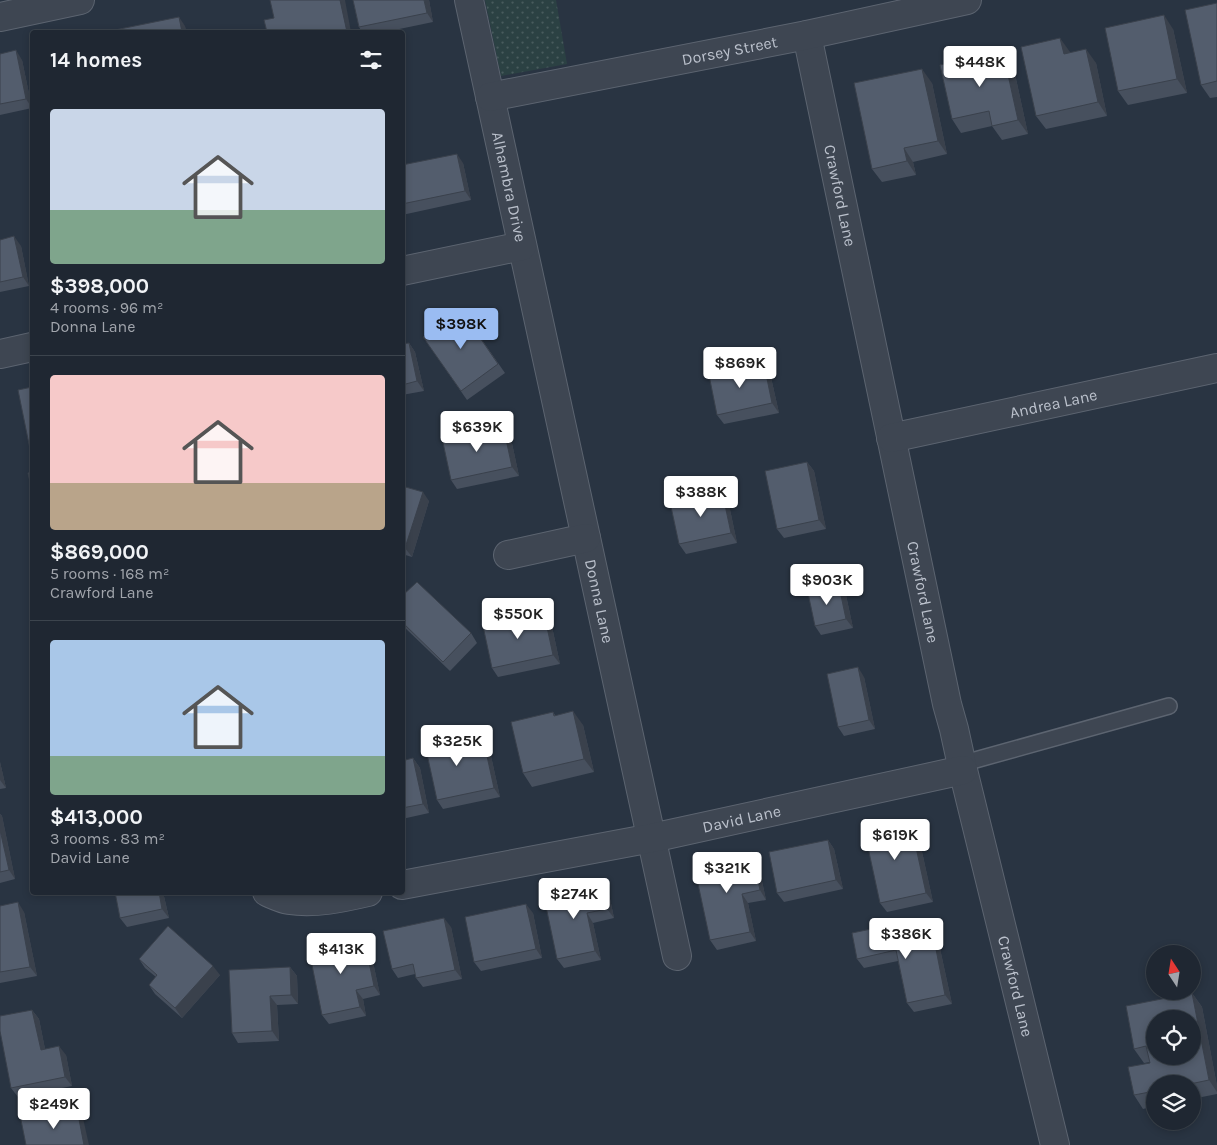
<!DOCTYPE html>
<html lang="en">
<head>
<meta charset="utf-8">
<style>
  :root { --surface:#1f2732; --page:#272f3a; --text:#f1f3f6; --muted:#a1a5ac; --line:#3c444d; --accent:#9abcf2 }
  body { margin:0; font-family:Karla,sans-serif; background:var(--page); color:var(--text); height:100vh; display:flex; flex-direction:column; font-size:19px; white-space:nowrap }
  * { box-sizing:border-box; margin:0 }
  p { font-size:16px; color:var(--muted) }
  .icon { flex:none; width:28px; height:28px; fill:none; stroke:currentColor; stroke-width:2; stroke-linecap:round; stroke-linejoin:round }
  .map { position:relative; flex:1; overflow:hidden }
  .sheet { position:absolute; left:30px; top:30px; width:375px; height:865px; display:flex; flex-direction:column; background:var(--surface); border-radius:5px; box-shadow:0 2px 8px #0003,0 0 0 1px var(--line) }
  .sheet>* { flex:none }
  .needle { width:32px; rotate:348deg }
  .fabs { position:absolute; left:1146px; top:945px; display:grid; gap:10px }
  .fabs a { display:grid; place-items:center; width:55px; height:55px; border-radius:50%; background:var(--surface); box-shadow:0 2px 8px #0003,0 0 0 1px var(--line); font-size:25px }
  .price { position:absolute; translate:-50% -42px; padding:0 11px; border-radius:5px; background:#fff; color:#222; font-size:16px; line-height:32px; filter:drop-shadow(0 1px 2px #0008) }
  .price::after { content:''; position:absolute; left:50%; top:30px; width:15px; height:11px; margin-left:-8px; background:inherit; clip-path:polygon(0 0,100% 0,50% 100%) }
  .price.active { background:var(--accent); color:#111 }
  ul { padding:0; list-style:none }
  li { display:grid; align-content:center; gap:10px; height:265px; padding:0 20px }
  li+li { border-top:1px solid var(--line) }
  li span { display:grid; place-items:center; height:155px; border-radius:5px; color:#555 }
  li>.icon { margin-inline-start:auto }
  span .icon { width:90px; height:90px; fill:#fffc; stroke-width:1 }
  li b { font-size:21px }
  h2 { display:flex; justify-content:space-between; align-items:center; height:60px; padding:0 20px; font-size:21px }
  .map>svg:first-child { display:block }
  .grass { fill:url(#grass-dots) }
  .lines { fill:none; stroke-linecap:round; stroke-linejoin:round }
  .service-casing { stroke:#5c6470; stroke-width:18 }
  .minor-casing { stroke:#5c6470; stroke-width:30 }
  .service { stroke:#3e4652; stroke-width:15 }
  .minor { stroke:#3e4652; stroke-width:28 }
  .wall { fill:#47505e }
  .shaded-wall { fill:#3a414c }
  .building { fill:#535d6d; stroke:#3a414c; fill-rule:evenodd }
  .labels { text-anchor:middle; stroke-width:4; stroke-linejoin:round; paint-order:stroke }
  .street-label { font-size:16px; fill:#bbc1cc; stroke:#222b38 }
</style>
</head>
<body>
<div class="map">
<svg width="1217" height="1145" viewBox="0 0 1217 1145">
  <defs>
    <pattern id="grass-dots" width="8" height="8" patternUnits="userSpaceOnUse" patternTransform="scale(1.25)"><rect width="8" height="8" fill="#2b4143"/><path d="M2 2h.1M6 6h.1" fill="none" stroke="#485b5d" stroke-width="1.8" stroke-linecap="round"/></pattern>
  </defs>
  <rect width="100%" height="100%" fill="#293442"/>
  <!-- grass -->
  <polygon class="grass" points="485,0 556,0 567,64 501,76"/>
  <g class="lines">
    <!-- service casing -->
    <g class="service-casing">
      <polyline id="service" points="961,764 1169,706"/>
    </g>
    <!-- minor casing -->
    <g class="minor-casing">
      <g id="minor">
        <path id="s1" d="M 469,0 L 677,956"/>
        <polyline points="0,17 80,0"/>
        <path id="s2" d="M 807,35 L 947,704 L 954,729 L 963,770 L 1055,1145"/>
        <path id="s3" d="M 490,97 L 807,35 L 967,0"/>
        <polyline points="402,271 522,246"/>
        <polyline points="0,354 32,347"/>
        <path id="s4" d="M 891,438 L 1217,368"/>
        <polyline points="508,555 586,538"/>
        <path id="s5" d="M 402,885 L 652,838 L 963,770"/>
        <path d="M 267,892 C 274,895 282,899 289,900 C 315,904 342,898 368,892"/>
      </g>
    </g>
    <!-- service -->
    <use href="#service" class="service"/>
    <!-- minor -->
    <use href="#minor" class="minor"/>
  </g>
  <!-- wall -->
  <g class="wall">
    <polygon points="353,0 429,0 433,22 385,32 362,32 359,27"/>
    <polygon points="1217,4 1217,97 1210,98 1201,85"/>
    <polygon points="1173,29 1187,93 1128,105 1118,91"/>
    <polygon points="1003,52 1013,65 1028,134 1002,140 992,126 961,133 952,119"/>
    <polygon points="1070,53 1096,63 1107,116 1046,129 1036,116"/>
    <polygon points="0,54 22,60 32,108 0,115"/>
    <polygon points="932,83 947,154 913,162 916,175 882,182 872,169"/>
    <polygon points="463,163 471,200 402,215 402,165"/>
    <polygon points="0,240 21,246 29,286 0,292"/>
    <polygon points="461,310 505,373 467,400 423,337"/>
    <polygon points="409,343 415,352 424,391 402,395 402,344"/>
    <polygon points="770,373 779,413 724,424 717,415"/>
    <polygon points="510,434 519,476 457,489 451,480"/>
    <polygon points="807,462 814,471 826,529 784,538 777,529"/>
    <polygon points="402,486 429,501 412,557 402,554"/>
    <polygon points="728,500 737,543 686,554 679,544"/>
    <polygon points="846,595 853,628 821,635 815,626"/>
    <polygon points="402,596 471,633 477,643 450,671 402,625"/>
    <polygon points="551,622 560,664 498,677 492,668"/>
    <polygon points="864,677 875,729 844,736 838,727"/>
    <polygon points="553,712 555,715 583,725 594,772 532,787 523,773"/>
    <polygon points="460,733 467,742 469,750 485,747 491,756 500,797 443,809 437,800"/>
    <polygon points="413,758 420,768 429,813 402,819 402,761"/>
    <polygon points="0,762 6,788 0,789"/>
    <polygon points="0,814 2,816 15,879 0,883"/>
    <polygon points="917,829 933,902 887,912 880,903"/>
    <polygon points="828,840 834,849 843,889 784,902 777,893"/>
    <polygon points="758,862 766,900 748,903 756,941 717,950 710,940"/>
    <polygon points="602,885 609,894 614,918 593,923 601,960 564,968 557,959"/>
    <polygon points="163,892 169,918 127,927 120,918"/>
    <polygon points="0,906 24,912 37,976 0,983"/>
    <polygon points="533,913 542,958 481,971 474,962"/>
    <polygon points="895,924 901,934 902,940 933,934 939,944 952,1004 914,1012 907,1003 898,961 864,968 857,959"/>
    <polygon points="451,927 462,979 423,987 416,978 415,974 398,978 392,969"/>
    <polygon points="370,948 380,995 363,999 366,1016 329,1024 322,1015"/>
    <polygon points="139,959 220,975 182,1018 155,994 149,985 156,977 145,968"/>
    <polygon points="290,967 297,976 298,1004 277,1005 279,1041 238,1043 232,1033"/>
    <polygon points="1192,993 1202,1007 1217,1086 1217,1094 1192,1099 1192,1084 1155,1084 1155,1106 1143,1109 1134,1095 1150,1063 1150,1062 1144,1063 1134,1049"/>
    <polygon points="32,1010 39,1019 45,1049 66,1055 72,1086 18,1097 11,1088"/>
  </g>
  <!-- shaded-wall -->
  <g class="shaded-wall">
    <polygon points="340,0 345,0 351,32 347,32"/>
    <polygon points="424,0 429,0 433,22 427,13"/>
    <polygon points="1164,15 1173,29 1187,93 1177,79"/>
    <polygon points="179,17 185,26 187,32 182,32"/>
    <polygon points="1060,38 1070,52 1073,68 1064,54"/>
    <polygon points="1086,49 1096,63 1107,116 1098,102"/>
    <polygon points="16,50 22,60 32,108 26,99"/>
    <polygon points="1003,52 1013,65 1028,134 1018,120"/>
    <polygon points="922,69 932,83 947,154 938,141"/>
    <polygon points="904,148 913,162 916,175 907,161"/>
    <polygon points="457,154 463,163 471,200 465,191"/>
    <polygon points="14,236 21,246 29,286 23,277"/>
    <polygon points="409,343 415,352 424,391 417,381"/>
    <polygon points="764,364 770,373 779,413 772,403"/>
    <polygon points="503,425 510,434 519,476 512,467"/>
    <polygon points="807,462 814,471 826,529 819,520"/>
    <polygon points="722,491 728,500 737,543 731,533"/>
    <polygon points="423,492 429,501 412,557 405,548"/>
    <polygon points="839,586 846,595 853,628 846,619"/>
    <polygon points="544,613 551,622 560,664 553,655"/>
    <polygon points="858,667 864,677 875,729 869,720"/>
    <polygon points="573,711 583,725 594,772 584,759"/>
    <polygon points="460,733 467,742 471,760 464,751"/>
    <polygon points="485,747 491,756 500,797 494,788"/>
    <polygon points="413,758 420,768 429,813 423,804"/>
    <polygon points="0,762 6,788 0,780"/>
    <polygon points="0,814 2,816 15,879 9,870 0,830"/>
    <polygon points="910,820 917,829 933,902 926,893"/>
    <polygon points="828,840 834,849 843,889 836,880"/>
    <polygon points="752,852 758,862 766,900 760,890"/>
    <polygon points="602,885 609,894 614,918 607,909"/>
    <polygon points="159,892 163,892 169,918 162,909"/>
    <polygon points="742,894 748,903 756,941 750,932"/>
    <polygon points="18,902 24,912 37,976 30,967"/>
    <polygon points="526,904 533,913 542,958 536,949"/>
    <polygon points="587,913 593,923 601,960 595,951"/>
    <polygon points="444,918 451,927 462,979 455,970"/>
    <polygon points="895,924 901,934 904,951 898,941"/>
    <polygon points="933,934 939,944 952,1004 945,995"/>
    <polygon points="364,938 370,948 380,995 374,986"/>
    <polygon points="213,966 220,975 182,1018 175,1008"/>
    <polygon points="290,967 297,976 298,1004 291,995"/>
    <polygon points="356,990 363,999 366,1016 360,1007"/>
    <polygon points="1192,993 1202,1007 1217,1086 1217,1092 1209,1080"/>
    <polygon points="270,996 277,1005 279,1041 272,1031"/>
    <polygon points="32,1010 39,1019 47,1059 41,1050"/>
    <polygon points="59,1046 66,1055 72,1086 65,1077"/>
    <polygon points="77,1109 83,1118 89,1145 84,1145"/>
  </g>
  <!-- building -->
  <g class="building">
    <polygon points="270,0 340,0 347,32 267,32 264,20 274,18"/>
    <polygon points="353,0 424,0 427,13 359,27"/>
    <polygon points="1217,3 1217,81 1201,85 1185,10"/>
    <polygon points="1164,15 1177,79 1118,91 1105,28"/>
    <polygon points="179,17 182,32 111,32 110,31"/>
    <polygon points="1060,38 1064,54 1086,49 1098,102 1036,116 1021,47"/>
    <polygon points="16,50 26,99 0,104 0,54"/>
    <polygon points="1003,52 1018,120 992,126 989,111 952,119 940,65"/>
    <polygon points="922,69 938,141 904,148 907,161 872,169 854,83"/>
    <polygon points="457,154 465,191 402,204 402,165"/>
    <polygon points="32,222 32,235 30,223"/>
    <polygon points="14,236 23,277 0,282 0,240"/>
    <polygon points="461,310 498,364 461,391 423,337"/>
    <polygon points="409,343 417,381 402,385 402,344"/>
    <polygon points="764,364 772,403 717,415 709,375"/>
    <polygon points="32,387 32,454 31,454 18,390"/>
    <polygon points="503,425 512,467 451,480 442,438"/>
    <polygon points="807,462 819,520 777,529 765,471"/>
    <polygon points="32,472 32,491 28,473"/>
    <polygon points="402,486 423,492 405,548 402,547"/>
    <polygon points="722,491 731,533 679,544 670,502"/>
    <polygon points="417,582 471,633 443,662 402,622 402,596"/>
    <polygon points="839,586 846,619 815,626 808,593"/>
    <polygon points="544,613 553,655 492,668 483,626"/>
    <polygon points="858,667 869,720 838,727 827,674"/>
    <polygon points="573,711 584,759 523,773 511,722 553,712 554,716"/>
    <polygon points="460,733 464,751 485,747 494,788 437,800 424,740"/>
    <polygon points="413,758 423,804 402,808 402,761"/>
    <polygon points="910,820 926,893 880,903 864,829"/>
    <polygon points="0,830 9,870 0,872"/>
    <polygon points="828,840 836,880 777,893 769,852"/>
    <polygon points="752,852 760,890 742,894 750,932 710,940 694,865"/>
    <polygon points="602,885 607,909 587,913 595,951 557,959 544,897"/>
    <polygon points="115,892 159,892 162,909 120,918"/>
    <polygon points="18,902 30,967 0,972 0,906"/>
    <polygon points="526,904 536,949 474,962 465,917"/>
    <polygon points="444,918 455,970 416,978 413,964 392,969 383,931"/>
    <polygon points="895,924 898,941 933,934 945,995 907,1003 896,950 857,959 852,933"/>
    <polygon points="168,926 213,966 175,1008 149,985 157,975 139,959"/>
    <polygon points="364,938 374,986 356,990 360,1007 322,1015 309,950"/>
    <polygon points="290,967 291,995 270,996 272,1031 232,1033 229,970"/>
    <path d="M 1192,993 L 1209,1080 L 1190,1084 L 1155,1084 L 1155,1091 L 1134,1095 L 1128,1067 L 1150,1063 L 1146,1046 L 1134,1049 L 1126,1006 ZM 1155,1019 L 1192,1019 L 1192,1056 L 1155,1056 Z"/>
    <polygon points="32,1010 41,1050 59,1046 65,1077 11,1088 0,1031 0,1016"/>
    <polygon points="77,1109 84,1145 26,1145 21,1120"/>
  </g>
  <g class="labels">
    <!-- street labels -->
    <g class="street-label">
      <text dy="6" stroke="none"><textPath href="#s3" startOffset="244">Dorsey Street</textPath></text>
      <text dy="6" stroke="none"><textPath href="#s1" startOffset="191">Alhambra Drive</textPath></text>
      <text dy="6" stroke="none"><textPath href="#s2" startOffset="164">Crawford Lane</textPath></text>
      <text dy="6" stroke="none"><textPath href="#s4" startOffset="166">Andrea Lane</textPath></text>
      <text dy="6" stroke="none"><textPath href="#s2" startOffset="569">Crawford Lane</textPath></text>
      <text dy="6" stroke="none"><textPath href="#s1" startOffset="615">Donna Lane</textPath></text>
      <text dy="6" stroke="none"><textPath href="#s5" startOffset="346">David Lane</textPath></text>
      <text dy="6" stroke="none"><textPath href="#s2" startOffset="974">Crawford Lane</textPath></text>
    </g>
  </g>
</svg>
<div class="fabs">
<a><svg class="needle" viewBox="-14 -14 28 28"><path d="M0-13l5 13h-10z" fill="#e53935"/><path d="M0 13l5-13h-10z" fill="#a1a5ac"/></svg></a>
<a><svg class="icon" aria-label="locate" viewBox="0 0 24 24"><circle cx="12" cy="12" r="6"/><path d="M12 2v4M12 18v4M2 12h4M18 12h4"/></svg></a>
<a><svg class="icon" aria-label="layers" viewBox="0 0 24 24"><path d="M12 4l9 5-9 5-9-5zM3 14l9 5 9-5"/></svg></a>
</div>
<b class="price" style="left:980px;top:88px">$448K</b>
<b class="price active" style="left:461px;top:350px">$398K</b>
<b class="price" style="left:740px;top:389px">$869K</b>
<b class="price" style="left:477px;top:453px">$639K</b>
<b class="price" style="left:701px;top:518px">$388K</b>
<b class="price" style="left:827px;top:606px">$903K</b>
<b class="price" style="left:518px;top:640px">$550K</b>
<b class="price" style="left:457px;top:767px">$325K</b>
<b class="price" style="left:895px;top:861px">$619K</b>
<b class="price" style="left:727px;top:894px">$321K</b>
<b class="price" style="left:574px;top:920px">$274K</b>
<b class="price" style="left:906px;top:960px">$386K</b>
<b class="price" style="left:341px;top:975px">$413K</b>
<b class="price" style="left:54px;top:1130px">$249K</b>
<section class="sheet">
<h2>14 homes<svg class="icon" aria-label="filters" viewBox="0 0 24 24"><path d="M4 7h16M4 17h16"/><circle cx="9" cy="7" r="2"/><circle cx="15" cy="17" r="2"/></svg></h2>
<ul>
<li><span style="background:linear-gradient(#c9d6e8 65%,#7fa58c 0)"><svg class="icon" aria-label="home" viewBox="0 0 24 24"><path d="M3 11l9-7 9 7M6 9v11h12V9"/></svg></span><div><b>$398,000</b><p>4 rooms · 96 m²</p><p>Donna Lane</p></div></li>
<li><span style="background:linear-gradient(#f6c9c9 70%,#b9a48a 0)"><svg class="icon" aria-label="home" viewBox="0 0 24 24"><path d="M3 11l9-7 9 7M6 9v11h12V9"/></svg></span><div><b>$869,000</b><p>5 rooms · 168 m²</p><p>Crawford Lane</p></div></li>
<li><span style="background:linear-gradient(#a9c7e8 75%,#7fa58c 0)"><svg class="icon" aria-label="home" viewBox="0 0 24 24"><path d="M3 11l9-7 9 7M6 9v11h12V9"/></svg></span><div><b>$413,000</b><p>3 rooms · 83 m²</p><p>David Lane</p></div></li>
</ul>
</section>
</div>
</body>
</html>
